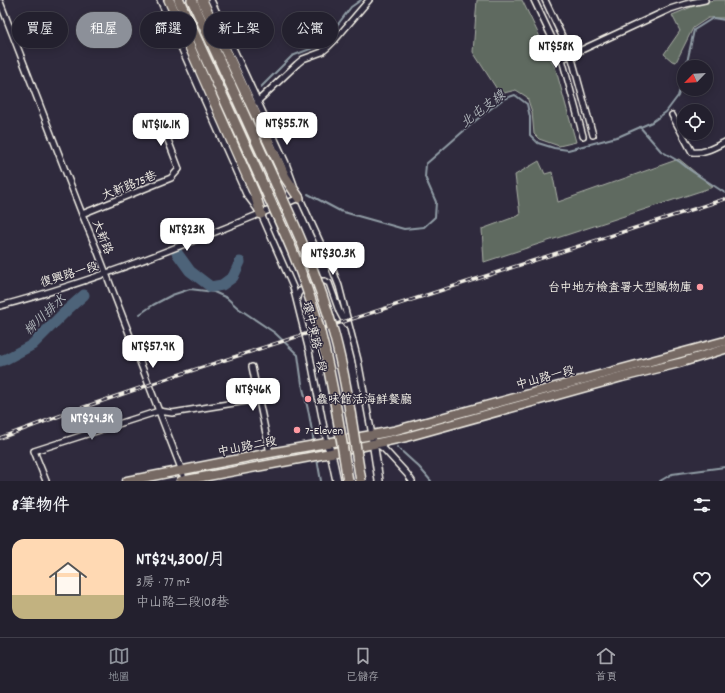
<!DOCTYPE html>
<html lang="zh-TW">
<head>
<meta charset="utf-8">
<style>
  :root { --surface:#23202e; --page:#2f2d3a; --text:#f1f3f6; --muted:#a3a3aa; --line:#403e4a; --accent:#8c9099 }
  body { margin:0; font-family:Dekko,"LXGW WenKai TC",sans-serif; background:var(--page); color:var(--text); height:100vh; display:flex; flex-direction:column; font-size:15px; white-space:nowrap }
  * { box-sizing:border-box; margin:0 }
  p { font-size:13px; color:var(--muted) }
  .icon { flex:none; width:22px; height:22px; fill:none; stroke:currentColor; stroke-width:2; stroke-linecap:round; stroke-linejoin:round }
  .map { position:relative; height:481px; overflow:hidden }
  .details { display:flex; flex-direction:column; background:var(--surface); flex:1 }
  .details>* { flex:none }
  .banner { position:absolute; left:12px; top:12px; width:400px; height:36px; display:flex; gap:8px }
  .needle { width:26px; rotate:245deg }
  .tools { position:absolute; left:677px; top:60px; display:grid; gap:8px }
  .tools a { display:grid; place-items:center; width:36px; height:36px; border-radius:50%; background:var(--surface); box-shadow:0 2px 10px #0003,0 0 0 1px var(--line); font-size:20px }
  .price { position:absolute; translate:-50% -34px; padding:0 9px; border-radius:8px; background:#fff; color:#222; font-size:13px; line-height:26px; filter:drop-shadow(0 1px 2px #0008) }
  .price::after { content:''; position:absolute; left:50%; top:24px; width:12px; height:9px; margin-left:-6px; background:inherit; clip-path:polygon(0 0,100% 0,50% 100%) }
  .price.selected { background:var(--accent); color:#fff }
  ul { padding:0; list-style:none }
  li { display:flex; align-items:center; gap:12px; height:100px; padding:0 12px }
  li+li { border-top:1px solid var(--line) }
  li span { display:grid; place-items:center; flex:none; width:112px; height:80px; border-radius:12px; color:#555 }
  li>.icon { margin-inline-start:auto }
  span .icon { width:48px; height:48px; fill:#fffc; stroke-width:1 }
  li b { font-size:17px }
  h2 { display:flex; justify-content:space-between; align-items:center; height:48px; padding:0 12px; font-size:17px }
  .chip { padding:0 14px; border-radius:18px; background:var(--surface); box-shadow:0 2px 10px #0003,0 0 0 1px var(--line); font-size:14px; line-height:36px }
  .chip.selected { background:var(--accent); color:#fff }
  .tabs { display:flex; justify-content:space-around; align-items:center; height:56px; border-top:1px solid var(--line); background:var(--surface); font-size:11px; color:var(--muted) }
  .tabs a { display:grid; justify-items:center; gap:2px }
  .tabs .selected { color:var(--accent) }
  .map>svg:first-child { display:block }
  .green { fill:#5e6b61; stroke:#a9aea4 }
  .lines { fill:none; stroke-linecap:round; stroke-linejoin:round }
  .stream { stroke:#909ca5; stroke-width:2 }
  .river { stroke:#4e6379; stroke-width:11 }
  .street-casing { stroke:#f4f1e8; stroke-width:8 }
  .secondary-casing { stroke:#f4f1e8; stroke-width:10 }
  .primary-casing { stroke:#f4f1e8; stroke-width:11 }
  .highway-casing { stroke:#f4f1e8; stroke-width:12 }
  .street { stroke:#2f2a3d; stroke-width:5 }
  .secondary { stroke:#2f2a3d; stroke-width:7 }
  .primary { stroke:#766964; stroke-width:8 }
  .highway { stroke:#766964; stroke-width:9 }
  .rail-casing { stroke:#f4f1e8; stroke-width:3.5 }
  .rail { stroke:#2f2a3d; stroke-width:2; stroke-dasharray:6; stroke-linecap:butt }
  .highway-bridge-casing { stroke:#f4f1e8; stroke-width:12; stroke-linecap:butt }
  .highway-bridge { stroke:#766964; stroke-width:9 }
  .poi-dot { fill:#ff9aa2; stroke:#2f2a3d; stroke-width:1.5 }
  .labels { text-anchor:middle; stroke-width:3; stroke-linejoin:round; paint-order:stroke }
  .street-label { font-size:12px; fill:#f4f1e8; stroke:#2f2a3d }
  .poi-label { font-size:12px; fill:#f4f1e8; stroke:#2f2a3d; text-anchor:start }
  .water-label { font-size:13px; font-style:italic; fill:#b2b8bc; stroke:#2f2a3d }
</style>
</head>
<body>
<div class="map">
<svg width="725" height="481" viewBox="0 0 725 481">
  <rect width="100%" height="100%" fill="#2f2a3d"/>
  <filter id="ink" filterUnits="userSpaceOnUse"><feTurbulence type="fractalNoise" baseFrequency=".025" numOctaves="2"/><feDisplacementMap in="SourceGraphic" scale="8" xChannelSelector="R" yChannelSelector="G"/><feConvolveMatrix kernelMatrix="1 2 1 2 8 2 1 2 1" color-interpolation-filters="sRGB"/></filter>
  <g filter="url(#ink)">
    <!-- green -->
    <g class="green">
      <polygon points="477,0 522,0 556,70 576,142 559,146 539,139 534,134 532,112 527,97 516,90 500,94 473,52"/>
      <polygon points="718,0 725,0 725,18 708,18 693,28 676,62 672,61 664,54 680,31 672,15 706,1"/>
      <polygon points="679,159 713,187 484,262 482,229 520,215 515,175 539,161 545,174 552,172 558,202"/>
    </g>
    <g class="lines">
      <!-- stream -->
      <g class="stream">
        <polyline points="686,67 694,30 713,18 725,20"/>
        <polyline points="261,87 292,56 323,44 351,7 361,0"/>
        <polyline points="640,127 661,151 680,162 690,170 725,193"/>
        <polyline points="308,194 340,211 404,229 424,227 435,217 436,202 425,177 426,164 475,121 503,99 515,95 527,104 530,117 530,135 538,143 554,148 568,150 620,136 652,122 666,112 678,96 684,75"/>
        <polyline points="140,314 153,305 172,295 190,289 214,292 227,298 238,308 275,333 298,355 302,384 309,414 314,443"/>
        <polyline points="397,447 419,467 431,481"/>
        <polyline points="317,459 321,481"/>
        <polyline points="660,481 672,474 725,467"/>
      </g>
      <!-- river -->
      <g class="river">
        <polyline points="177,253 190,271 211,287 222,285 233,277 240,262"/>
        <polyline points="0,361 6,359 32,345 67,310 84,295"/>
      </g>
      <!-- street casing -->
      <g class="street-casing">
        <g id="street">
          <polyline points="160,0 246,194 261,214 293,287 309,351 327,443"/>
          <polyline points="211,0 286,163 294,185"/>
          <polyline points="534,0 562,59 583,136"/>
          <polyline points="545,0 571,55 593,135"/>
          <polyline points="0,2 82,214 97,250 182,471 184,480"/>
          <polyline points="562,59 670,9 686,4 705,0"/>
          <polyline points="257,102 297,64 303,59 322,52 329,46 335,40 369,0"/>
          <path d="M 672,115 L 692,152 C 703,154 715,147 725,142"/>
          <polyline points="299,196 332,268 339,286 358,360 372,435"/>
          <polyline points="82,214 171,178 179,169 160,119"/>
          <polyline points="297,298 298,294 300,291 322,281 325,281 329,283 339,311 346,324"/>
          <path d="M 0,306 C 103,279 201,238 299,198"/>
          <polyline points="252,367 270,453"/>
          <polyline points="376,445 380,446 384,449 407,474 412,481"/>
          <polyline points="46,481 34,451 159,411 172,413 259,399"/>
        </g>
      </g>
      <!-- secondary casing -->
      <g class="secondary-casing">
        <g id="secondary">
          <polyline points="372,435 379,481"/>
          <polyline points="327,443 331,453 337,481"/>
        </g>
      </g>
      <!-- primary casing -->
      <g class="primary-casing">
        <g id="primary">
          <polyline points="127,481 270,453 372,435 393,431 725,341"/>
          <polyline points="181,481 331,453 406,437 622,377 679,363 725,349"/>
        </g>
      </g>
      <!-- highway casing -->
      <g class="highway-casing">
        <g id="highway">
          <polyline points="169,0 255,194 261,214"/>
          <polyline points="179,0 252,160"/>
          <polyline points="192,0 263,156"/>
          <polyline points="202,0 285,177 299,198"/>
        </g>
      </g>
      <!-- street -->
      <use href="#street" class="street"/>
      <!-- secondary -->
      <use href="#secondary" class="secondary"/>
      <!-- primary -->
      <use href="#primary" class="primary"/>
      <!-- highway -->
      <use href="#highway" class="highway"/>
      <!-- rail casing -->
      <g class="rail-casing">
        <polyline id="rail" points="0,438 73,411 178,375 725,199"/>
      </g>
      <!-- rail -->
      <use href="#rail" class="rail"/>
      <!-- highway-bridge casing -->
      <g class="highway-bridge-casing">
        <g id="highway-bridge">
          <path d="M 263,156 C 290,214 317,272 334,334 C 347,382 353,432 361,481"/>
          <path d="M 252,160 C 274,210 300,262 315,314 C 331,369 339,425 348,481"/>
        </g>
      </g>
      <!-- highway-bridge -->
      <use href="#highway-bridge" class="highway-bridge"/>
    </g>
  </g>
  <!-- markers -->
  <g class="poi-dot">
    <circle cx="700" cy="287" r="4"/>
    <circle cx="308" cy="399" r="4"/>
    <circle cx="297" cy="430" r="4"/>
  </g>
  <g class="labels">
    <!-- street labels -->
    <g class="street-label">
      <text transform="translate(129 185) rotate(-22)" y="4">大新路75巷</text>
      <text transform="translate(103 237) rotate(68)" y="4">大新路</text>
      <text transform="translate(69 274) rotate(-17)" y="4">復興路一段</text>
      <text transform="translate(315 337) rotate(77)" y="4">環中東路一段</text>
      <text transform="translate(545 377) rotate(-15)" y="4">中山路一段</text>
      <text transform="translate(247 446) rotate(-11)" y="4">中山路二段</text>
    </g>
    <!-- poi labels -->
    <g class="poi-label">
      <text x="692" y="291" text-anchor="end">台中地方檢查署大型贓物庫</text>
      <text x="316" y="403">鱻味館活海鮮餐廳</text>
      <text x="305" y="434">7-Eleven</text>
    </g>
    <!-- water labels -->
    <g class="water-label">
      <text transform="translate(482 108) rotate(-37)" y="5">北屯支線</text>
      <text transform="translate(44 314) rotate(-43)" y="5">柳川排水</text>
    </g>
  </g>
</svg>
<div class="tools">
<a><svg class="needle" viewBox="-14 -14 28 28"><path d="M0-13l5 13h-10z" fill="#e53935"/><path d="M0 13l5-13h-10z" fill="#a3a3aa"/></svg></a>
<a><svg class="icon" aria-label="locate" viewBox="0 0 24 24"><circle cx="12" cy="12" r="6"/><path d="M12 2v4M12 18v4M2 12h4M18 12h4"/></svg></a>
</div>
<b class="price" style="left:556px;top:69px">NT$58K</b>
<b class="price" style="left:287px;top:146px">NT$55.7K</b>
<b class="price" style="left:161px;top:147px">NT$16.1K</b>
<b class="price" style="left:187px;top:252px">NT$23K</b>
<b class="price" style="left:333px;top:276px">NT$30.3K</b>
<b class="price" style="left:153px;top:369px">NT$57.9K</b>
<b class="price" style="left:253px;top:412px">NT$46K</b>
<b class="price selected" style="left:92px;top:441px">NT$24.3K</b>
<div class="banner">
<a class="chip">買屋</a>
<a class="chip selected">租屋</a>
<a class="chip">篩選</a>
<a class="chip">新上架</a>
<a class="chip">公寓</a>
</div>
</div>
<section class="details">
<h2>8筆物件<svg class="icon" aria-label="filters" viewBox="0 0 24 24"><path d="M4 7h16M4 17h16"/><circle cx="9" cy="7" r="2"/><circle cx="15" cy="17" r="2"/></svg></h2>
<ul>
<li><span style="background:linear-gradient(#ffd9b3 70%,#c2b280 0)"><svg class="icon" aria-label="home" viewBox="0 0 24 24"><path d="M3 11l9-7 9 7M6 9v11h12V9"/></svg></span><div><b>NT$24,300/月</b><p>3房 · 77 m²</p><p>中山路二段108巷</p></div><svg class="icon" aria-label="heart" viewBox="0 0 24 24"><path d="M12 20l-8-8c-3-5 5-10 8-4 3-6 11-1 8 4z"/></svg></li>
</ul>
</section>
<nav class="tabs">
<a class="selected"><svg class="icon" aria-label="map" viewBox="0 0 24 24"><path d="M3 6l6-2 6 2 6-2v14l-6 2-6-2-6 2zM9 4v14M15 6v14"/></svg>地圖</a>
<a><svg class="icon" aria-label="saved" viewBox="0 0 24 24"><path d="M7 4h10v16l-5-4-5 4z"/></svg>已儲存</a>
<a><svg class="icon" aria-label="home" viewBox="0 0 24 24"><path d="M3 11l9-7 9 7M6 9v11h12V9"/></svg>首頁</a>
</nav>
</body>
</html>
